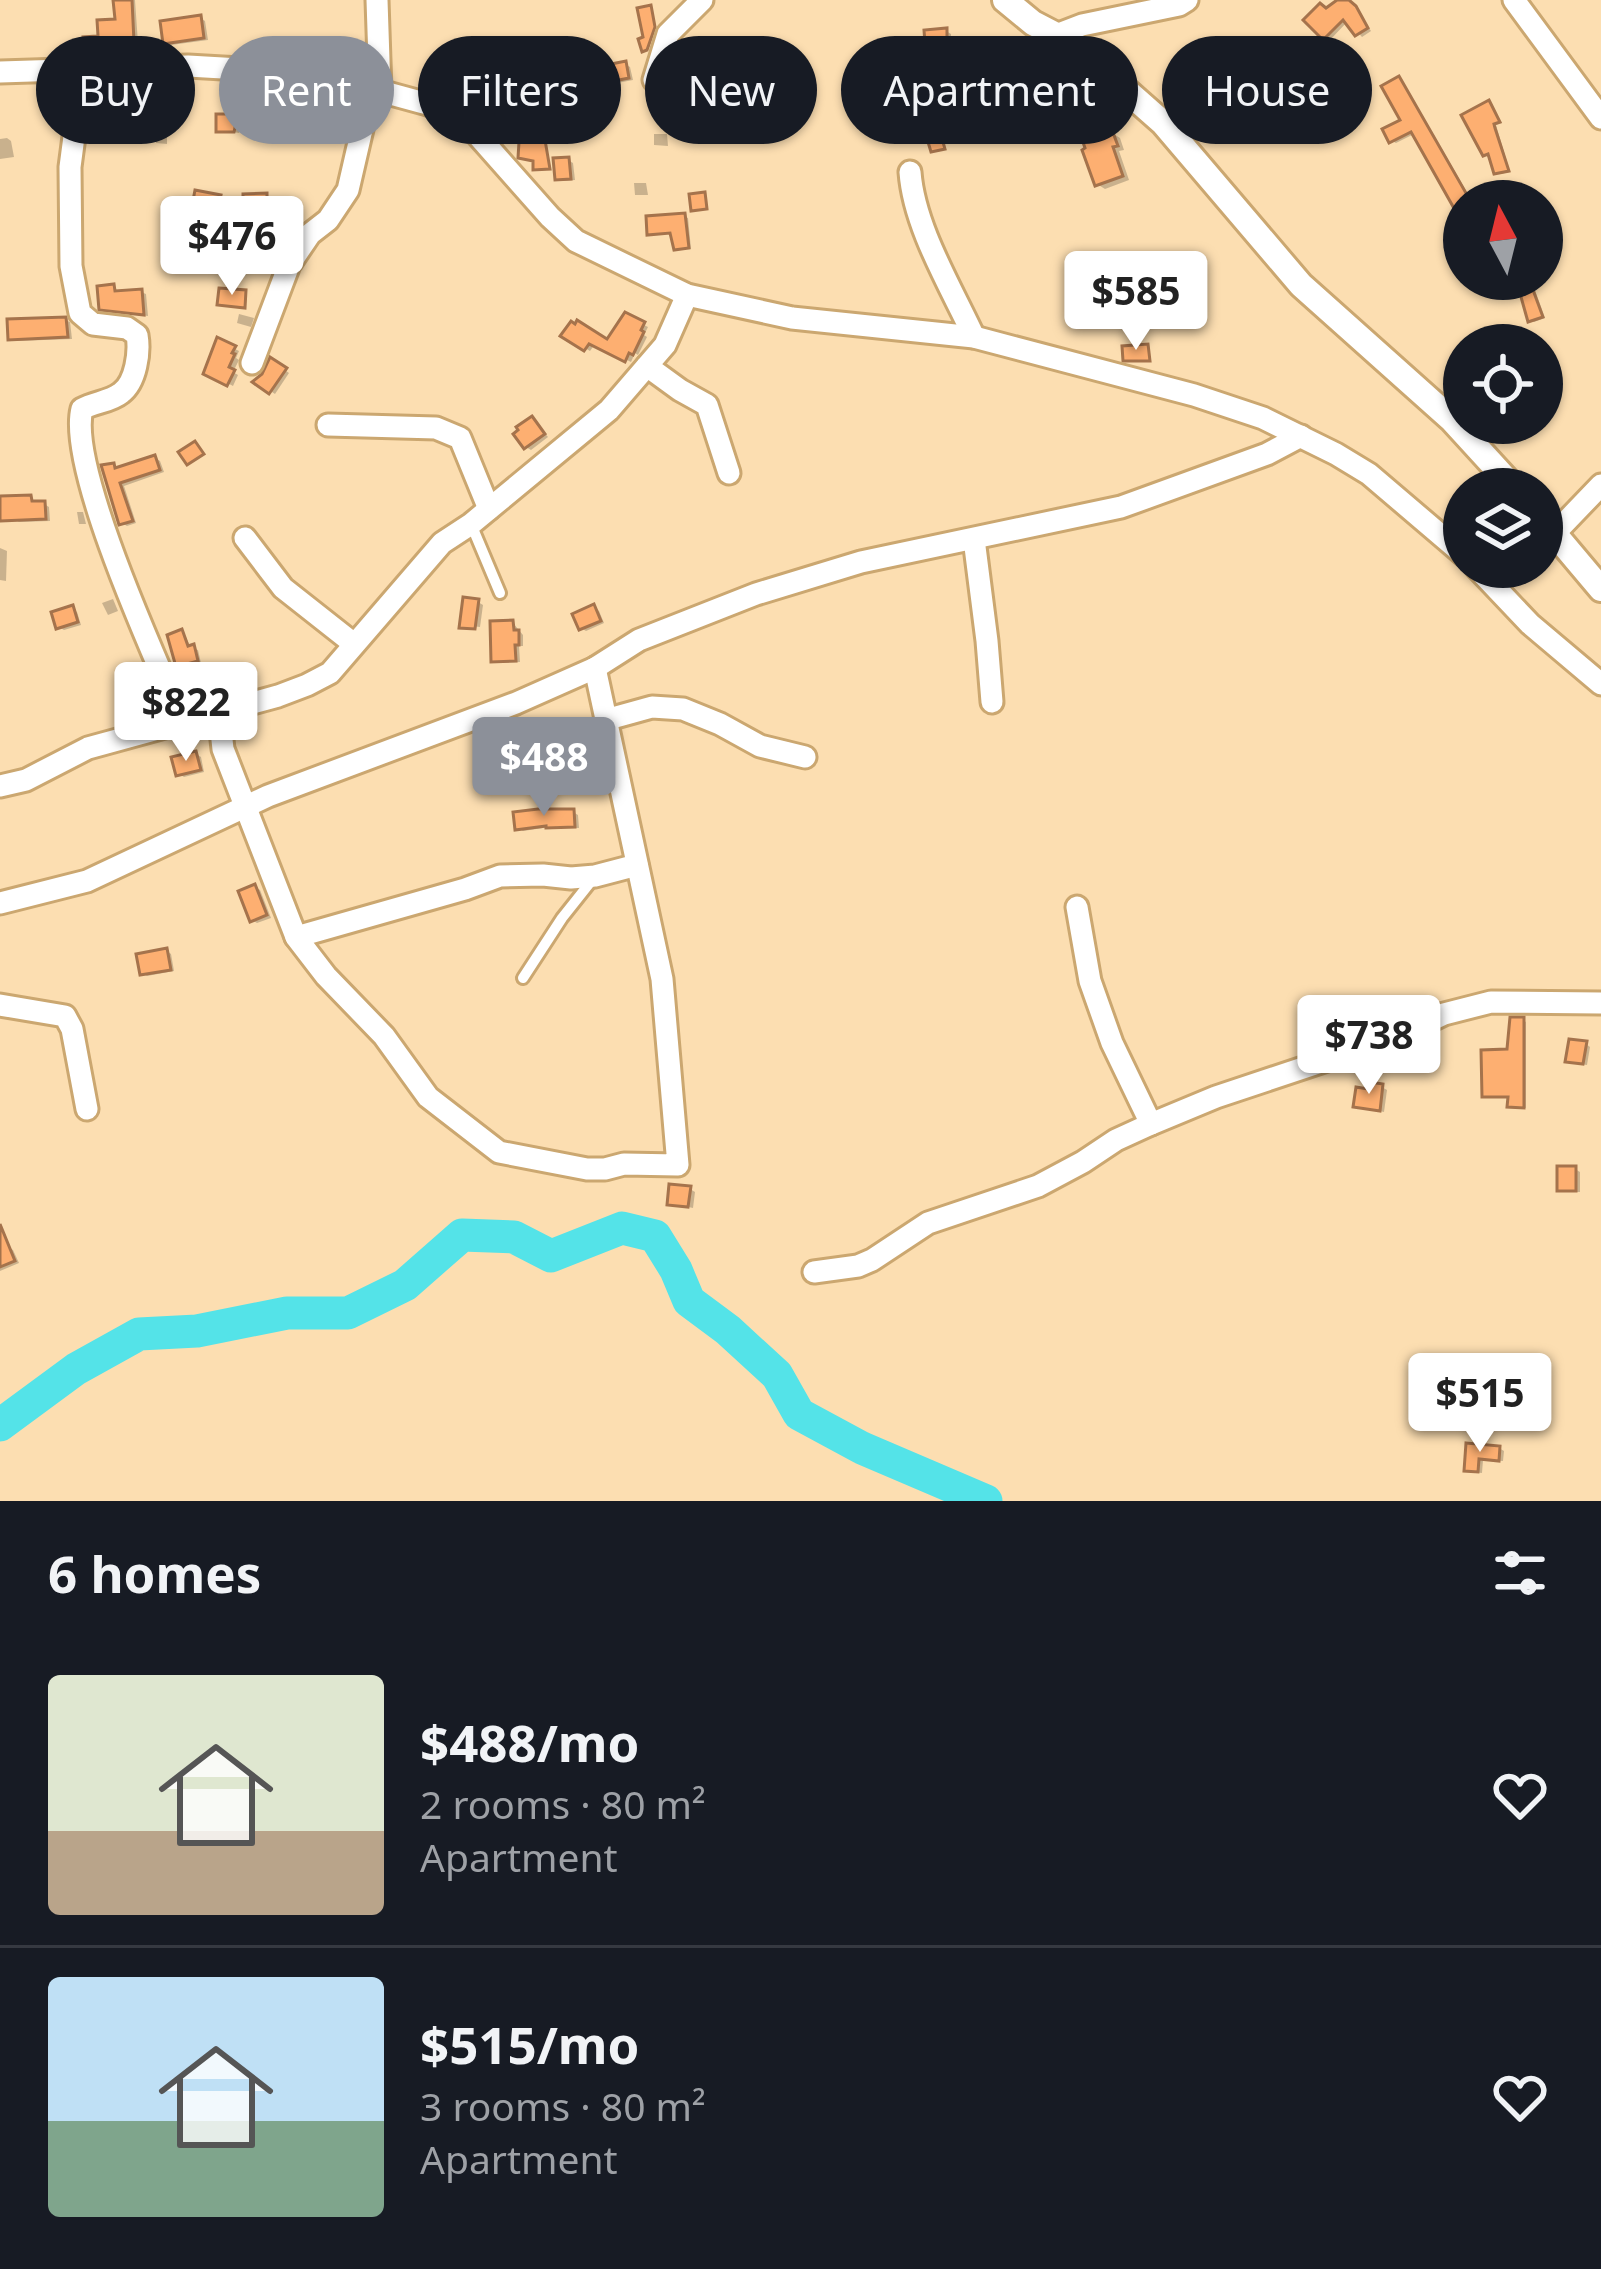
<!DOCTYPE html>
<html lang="en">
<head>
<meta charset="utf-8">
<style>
  :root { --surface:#171b24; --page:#20242c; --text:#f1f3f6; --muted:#9ea1a6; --line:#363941; --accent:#8c9099 }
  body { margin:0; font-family:"Noto Sans",sans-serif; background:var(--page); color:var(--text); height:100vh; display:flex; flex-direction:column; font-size:45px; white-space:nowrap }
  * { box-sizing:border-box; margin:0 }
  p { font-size:39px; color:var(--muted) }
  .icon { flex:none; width:66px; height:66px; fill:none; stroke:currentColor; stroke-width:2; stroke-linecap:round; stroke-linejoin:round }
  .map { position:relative; height:1501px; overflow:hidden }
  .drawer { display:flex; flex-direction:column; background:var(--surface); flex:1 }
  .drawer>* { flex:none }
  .guide { position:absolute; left:36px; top:36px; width:1530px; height:108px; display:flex; gap:24px }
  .needle { width:78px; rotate:353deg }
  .buttons { position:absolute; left:1443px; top:180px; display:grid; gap:24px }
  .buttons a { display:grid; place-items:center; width:120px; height:120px; border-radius:50%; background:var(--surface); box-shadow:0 3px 9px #0004; font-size:60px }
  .price { position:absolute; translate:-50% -102px; padding:0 27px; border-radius:12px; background:#fff; color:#222; font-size:39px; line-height:78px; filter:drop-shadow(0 3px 6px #0008) }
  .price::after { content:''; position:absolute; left:50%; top:72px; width:36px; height:27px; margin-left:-18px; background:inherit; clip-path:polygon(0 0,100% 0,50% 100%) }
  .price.selected { background:var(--accent); color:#fff }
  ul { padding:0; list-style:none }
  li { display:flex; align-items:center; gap:36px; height:300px; padding:0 48px }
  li+li { border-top:3px solid var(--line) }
  li span { display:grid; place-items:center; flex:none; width:336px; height:240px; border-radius:12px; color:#555 }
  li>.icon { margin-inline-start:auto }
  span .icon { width:144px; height:144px; fill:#fffc; stroke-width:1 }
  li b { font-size:51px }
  h2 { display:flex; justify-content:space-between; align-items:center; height:144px; padding:0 48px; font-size:51px }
  .pill { padding:0 42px; border-radius:54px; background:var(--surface); box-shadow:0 3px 9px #0004; font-size:42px; line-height:108px }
  .pill.selected { background:var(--accent); color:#fff }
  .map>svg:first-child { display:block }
  .shadow { fill:#0003 }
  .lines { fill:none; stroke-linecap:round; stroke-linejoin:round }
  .river { stroke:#54e3e8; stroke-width:33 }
  .building { fill:#fdaf71; stroke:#a5734c; stroke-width:3 }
  .service-casing { stroke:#cba770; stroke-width:16 }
  .minor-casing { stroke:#cba770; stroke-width:27 }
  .tertiary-casing { stroke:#cba770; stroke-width:30 }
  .service { stroke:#fff; stroke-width:10 }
  .minor { stroke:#fff; stroke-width:21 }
  .tertiary { stroke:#fff; stroke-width:24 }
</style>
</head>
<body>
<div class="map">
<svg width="1601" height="1501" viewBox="0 0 1601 1501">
  <rect width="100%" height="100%" fill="#fcdeb1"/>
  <!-- shadow -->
  <g class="shadow">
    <polygon points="116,0 135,0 138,43 108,45 108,51 92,52 87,49 118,22"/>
    <polygon points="1342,0 1349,0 1371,31 1362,37 1348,21 1330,40 1325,37 1328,11"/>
    <polygon points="200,18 205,21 208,40 171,45 166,42"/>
    <polygon points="946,31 951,34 951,43 947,43 948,57 934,58 929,55"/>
    <polygon points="625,64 630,67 633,80 612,84 607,81"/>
    <polygon points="1399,79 1403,82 1472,201 1464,201 1461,210 1457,207 1416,133 1396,143 1392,141 1404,121"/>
    <polygon points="704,80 709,83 716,109 686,117 681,114"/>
    <polygon points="174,97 179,100 180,120 168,120 163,117"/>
    <polygon points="592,102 597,105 600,121 587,123 582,120"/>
    <polygon points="1489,104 1502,123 1496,125 1510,172 1500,174 1496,172 1486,154"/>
    <polygon points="284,108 289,111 289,128 249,129 241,124 239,133 219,130 237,117 244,121"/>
    <polygon points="111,121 116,124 115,139 92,135"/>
    <polygon points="1089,127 1097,131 1100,137 1112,133 1120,138 1124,150 1119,151 1129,180 1105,189 1097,184"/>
    <polygon points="156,134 167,134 167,144 156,143"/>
    <polygon points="654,134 667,134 668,146 654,145"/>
    <polygon points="7,138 11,141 14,157 0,159 0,139"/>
    <polygon points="568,160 573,163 575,180 563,181 558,178"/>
    <polygon points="634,183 646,183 648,195 635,195"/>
    <polygon points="220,198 224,201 221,217 199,212"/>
    <polygon points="684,216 688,218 691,249 677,248 673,233 650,233"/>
    <polygon points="1547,242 1555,255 1547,260 1542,253 1542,244"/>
    <polygon points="1519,279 1531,279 1545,318 1534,322 1530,320"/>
    <polygon points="113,287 119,294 141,292 146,294 148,316 107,311"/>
    <polygon points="239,314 254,318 251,327 237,323"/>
    <polygon points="626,316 648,327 644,335 647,337 638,355 635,353 631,362 595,344 590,351 565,336 608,343"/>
    <polygon points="65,320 70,322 72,339 16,341 11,338"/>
    <polygon points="219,341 239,351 236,358 239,360 233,372 238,375 233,386 207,372"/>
    <polygon points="272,361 289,373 275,394 257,382"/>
    <polygon points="1458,384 1464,396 1458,398 1450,387"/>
    <polygon points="533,419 548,437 531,450 526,447"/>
    <polygon points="155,458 160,461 164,472 124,486 136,523 127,526 122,523 114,466 120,470"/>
    <polygon points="44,504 49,507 50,521 19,522 14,519"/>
    <polygon points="77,512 83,512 86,524 79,524"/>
    <polygon points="0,548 7,551 6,581 0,580"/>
    <polygon points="113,599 118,611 108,615 102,603"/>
    <polygon points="478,602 483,605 480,627 464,625"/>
    <polygon points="594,608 599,611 604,623 586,631 581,628"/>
    <polygon points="72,609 77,612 81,625 64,630 59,627"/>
    <polygon points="513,623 523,635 523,646 519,646 520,662 499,663 494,660"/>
    <polygon points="181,632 185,635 191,648 198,650 201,663 183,667 179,665"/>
    <polygon points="196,754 201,757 204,772 184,777 179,774"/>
    <polygon points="573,812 578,815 579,828 550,827 523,831 518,828"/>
    <polygon points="255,887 260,890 271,918 257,923 252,920"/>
    <polygon points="167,951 171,954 174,971 147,976 142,973"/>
    <polygon points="1523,1020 1526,1022 1526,1108 1513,1107 1511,1097 1485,1095 1510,1052"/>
    <polygon points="1586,1044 1590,1047 1587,1065 1573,1063"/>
    <polygon points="1382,1087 1387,1090 1384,1112 1357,1106"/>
    <polygon points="1575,1169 1580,1172 1580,1192 1565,1192 1560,1189"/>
    <polygon points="690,1189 695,1192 693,1208 670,1203"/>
    <polygon points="8,1247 13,1250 19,1263 0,1271 0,1250"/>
    <polygon points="1468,1446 1499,1448 1504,1451 1503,1461 1483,1460 1482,1473 1472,1472 1467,1470"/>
  </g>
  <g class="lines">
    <!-- river -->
    <polyline class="river" points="0,1425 76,1369 139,1334 197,1331 287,1313 348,1313 405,1285 462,1235 514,1237 551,1256 622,1228 655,1236 676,1270 689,1301 728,1330 777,1375 799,1414 862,1448 986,1501"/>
  </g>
  <!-- building -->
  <g class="building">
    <polygon points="113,0 132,0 134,42 104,44 105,50 84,51 83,37 98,36 97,20 115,19"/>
    <polygon points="1337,0 1349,0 1356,6 1368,28 1355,36 1343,20 1323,40 1303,20 1320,3 1326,8"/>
    <polygon points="651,5 655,27 647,50 642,52 638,39 643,37 637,8"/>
    <polygon points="201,15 204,38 163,44 160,21"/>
    <polygon points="947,28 947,41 943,42 945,55 926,57 924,30"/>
    <polygon points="626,61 629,78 604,83 601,66"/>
    <polygon points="705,76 713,107 679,116 672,92 688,88 686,81"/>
    <polygon points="1399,76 1470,200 1464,201 1464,204 1455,210 1411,132 1389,143 1382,129 1400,120 1381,86"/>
    <polygon points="1034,83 1038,97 1015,103 1025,134 1000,142 990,113 977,116 972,98"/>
    <polygon points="1321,88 1331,101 1316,112 1306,99"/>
    <polygon points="159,94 175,94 176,119 160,119"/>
    <polygon points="593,99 597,119 579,122 575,102"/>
    <polygon points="1489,100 1500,122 1494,124 1495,128 1509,171 1494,174 1488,154 1483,156 1461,115"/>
    <polygon points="255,105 285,105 285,127 241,128 241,114 255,114"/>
    <polygon points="216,114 238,114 234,132 216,132"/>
    <polygon points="92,117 112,118 111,138 89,137"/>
    <polygon points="1090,123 1096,136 1112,130 1118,146 1113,147 1123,176 1095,186 1082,150 1085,148 1078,128"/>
    <polygon points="939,128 945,149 931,152 925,132"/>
    <polygon points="545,140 550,169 533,170 533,161 518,158 519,142"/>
    <polygon points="569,157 571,179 555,180 553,158"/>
    <polygon points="195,190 221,195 216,216 191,211"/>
    <polygon points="705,192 707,209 691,211 689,194"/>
    <polygon points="267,193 267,207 243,208 243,194"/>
    <polygon points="685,213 689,248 674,250 670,233 647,235 646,216"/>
    <polygon points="1516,279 1529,279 1543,317 1528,322"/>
    <polygon points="114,284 115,291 142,289 144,315 99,310 97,286"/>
    <polygon points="219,288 246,290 245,308 217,305"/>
    <polygon points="625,312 645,322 641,330 644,332 633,355 629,353 625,362 589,344 584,351 560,336 571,321 575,324 577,320 607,339"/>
    <polygon points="66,317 68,337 8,340 7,319"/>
    <polygon points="217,337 236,346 232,353 235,354 229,367 235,370 227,386 203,374"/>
    <polygon points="1148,344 1150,361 1123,361 1122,346"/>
    <polygon points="270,357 287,368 269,394 252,382 262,374"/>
    <polygon points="532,416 545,434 524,449 513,434 518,430 516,427"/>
    <polygon points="195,441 204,454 187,465 178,452"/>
    <polygon points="155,455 160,470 120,483 133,521 119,525 101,465 114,463 115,468"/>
    <polygon points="31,495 32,501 45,501 46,519 0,521 0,496"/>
    <polygon points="463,597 479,599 475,629 459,628"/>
    <polygon points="594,604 601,621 579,630 572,614"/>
    <polygon points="73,605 78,622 56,629 51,612"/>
    <polygon points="513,620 514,630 519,630 519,645 515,645 516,661 491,662 490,621"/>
    <polygon points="182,629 188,646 194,644 198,661 176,667 167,635"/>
    <polygon points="196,751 201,770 176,776 171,757"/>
    <polygon points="538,809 574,809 575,827 546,828 546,826 515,830 513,812"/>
    <polygon points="255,884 267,915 250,922 238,891"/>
    <polygon points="167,948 171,970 140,975 136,954"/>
    <polygon points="1510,1017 1524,1017 1524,1108 1507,1107 1508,1097 1482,1097 1481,1050 1507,1049"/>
    <polygon points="1569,1039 1587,1041 1583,1064 1565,1062"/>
    <polygon points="1369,1082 1383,1084 1380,1111 1353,1107 1356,1087 1368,1089"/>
    <rect x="1557" y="1166" width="19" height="25"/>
    <polygon points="669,1184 691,1186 688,1207 667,1205"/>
    <polygon points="0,1224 15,1261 0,1267"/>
    <polygon points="1466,1443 1500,1446 1499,1461 1479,1459 1478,1472 1464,1471"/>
  </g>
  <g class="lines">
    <!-- service casing -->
    <g class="service-casing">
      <g id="service">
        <polyline points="471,524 500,593"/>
        <polyline points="523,978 562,918 593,879"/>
      </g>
    </g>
    <!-- minor casing -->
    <g class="minor-casing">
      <g id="minor">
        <polyline points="377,0 380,91"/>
        <polyline points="1514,0 1601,118"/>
        <polyline points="1056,35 1082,25 1179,5 1187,0"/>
        <path d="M 68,71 L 78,106 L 70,167 L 71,266 L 80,313 L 93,324 L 127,328 L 137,335 C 140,352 136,382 121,393 C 110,402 94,402 82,409 C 67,467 157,662 183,723"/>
        <polyline points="0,72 188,66 240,69 380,91 424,103 452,112 473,130 550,217 576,241 687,295 792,318 974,337 1194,395 1263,418 1336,454 1369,474 1464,555"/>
        <polyline points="654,80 668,34 702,0"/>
        <path d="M 910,172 C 914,227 951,287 974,337"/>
        <polyline points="252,363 289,265 310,234 328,220 348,190 366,112 369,90"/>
        <polyline points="647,366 680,390 707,405 729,473"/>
        <polyline points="328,425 436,428 460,438 489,509"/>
        <polyline points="1555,533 1601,485"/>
        <polyline points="245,538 283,588 354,644"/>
        <polyline points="974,539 987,641 992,702"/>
        <polyline points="1476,567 1530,624 1601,684"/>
        <polyline points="219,713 223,749 296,937 326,976 384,1036 428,1097 499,1152 587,1169 605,1169 624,1164 678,1165 662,979 595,668"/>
        <polyline points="605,720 652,707 683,709 720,724 760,746 805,757"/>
        <polyline points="0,786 26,780 88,748 278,696 307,685 330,673 442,543 471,524 609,410 665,345 687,295"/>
        <polyline points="0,903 87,881 268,796 516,703 595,668 639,640 756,594 861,562 1121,507 1267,454 1301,436"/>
        <polyline points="1077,907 1090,981 1112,1043 1151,1124"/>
        <polyline points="296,937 465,889 500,876 543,875 571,878 595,876 637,865"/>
        <polyline points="0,1005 65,1016 72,1029 87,1109"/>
        <polyline points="814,1272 858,1266 872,1260 928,1223 1038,1186 1083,1162 1116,1140 1151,1124 1216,1097 1396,1037 1444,1014 1491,1002 1601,1003"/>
      </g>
    </g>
    <!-- tertiary casing -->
    <g class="tertiary-casing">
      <g id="tertiary">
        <polyline points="1005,0 1033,23 1056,35 1095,63 1163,123 1301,285 1451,419 1515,489"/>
        <polyline points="1542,519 1601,589"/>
      </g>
    </g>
    <!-- service -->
    <use href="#service" class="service"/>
    <!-- minor -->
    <use href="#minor" class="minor"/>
    <!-- tertiary -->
    <use href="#tertiary" class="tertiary"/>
  </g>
</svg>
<div class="buttons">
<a><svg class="needle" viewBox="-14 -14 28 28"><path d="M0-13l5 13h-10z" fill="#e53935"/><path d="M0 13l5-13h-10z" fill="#9ea1a6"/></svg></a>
<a><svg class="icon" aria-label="locate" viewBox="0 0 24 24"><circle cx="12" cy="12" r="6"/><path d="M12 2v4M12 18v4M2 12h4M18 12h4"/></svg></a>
<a><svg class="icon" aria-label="layers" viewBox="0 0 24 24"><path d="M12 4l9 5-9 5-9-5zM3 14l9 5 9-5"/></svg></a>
</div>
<b class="price" style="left:232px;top:298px">$476</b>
<b class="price" style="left:1136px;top:353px">$585</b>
<b class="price" style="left:186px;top:764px">$822</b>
<b class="price selected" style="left:544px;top:819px">$488</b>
<b class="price" style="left:1369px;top:1097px">$738</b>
<b class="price" style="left:1480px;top:1455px">$515</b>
<div class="guide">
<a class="pill">Buy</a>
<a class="pill selected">Rent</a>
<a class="pill">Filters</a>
<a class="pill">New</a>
<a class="pill">Apartment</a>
<a class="pill">House</a>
</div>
</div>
<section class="drawer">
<h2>6 homes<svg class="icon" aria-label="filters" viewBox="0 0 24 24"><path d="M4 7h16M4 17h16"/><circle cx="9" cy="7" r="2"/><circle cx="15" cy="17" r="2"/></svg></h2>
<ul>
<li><span style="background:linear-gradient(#dfe7d0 65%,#b9a48a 0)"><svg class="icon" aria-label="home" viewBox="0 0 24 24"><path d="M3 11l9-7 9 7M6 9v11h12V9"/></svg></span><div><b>$488/mo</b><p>2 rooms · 80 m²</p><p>Apartment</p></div><svg class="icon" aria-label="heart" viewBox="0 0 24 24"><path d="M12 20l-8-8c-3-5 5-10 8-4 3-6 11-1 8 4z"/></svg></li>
<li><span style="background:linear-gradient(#bfe0f5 60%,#7fa58c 0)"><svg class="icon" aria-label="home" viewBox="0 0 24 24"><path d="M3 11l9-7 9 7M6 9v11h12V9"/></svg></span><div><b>$515/mo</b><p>3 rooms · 80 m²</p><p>Apartment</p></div><svg class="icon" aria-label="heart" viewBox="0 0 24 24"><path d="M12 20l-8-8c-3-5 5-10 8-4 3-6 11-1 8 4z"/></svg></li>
</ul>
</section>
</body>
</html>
